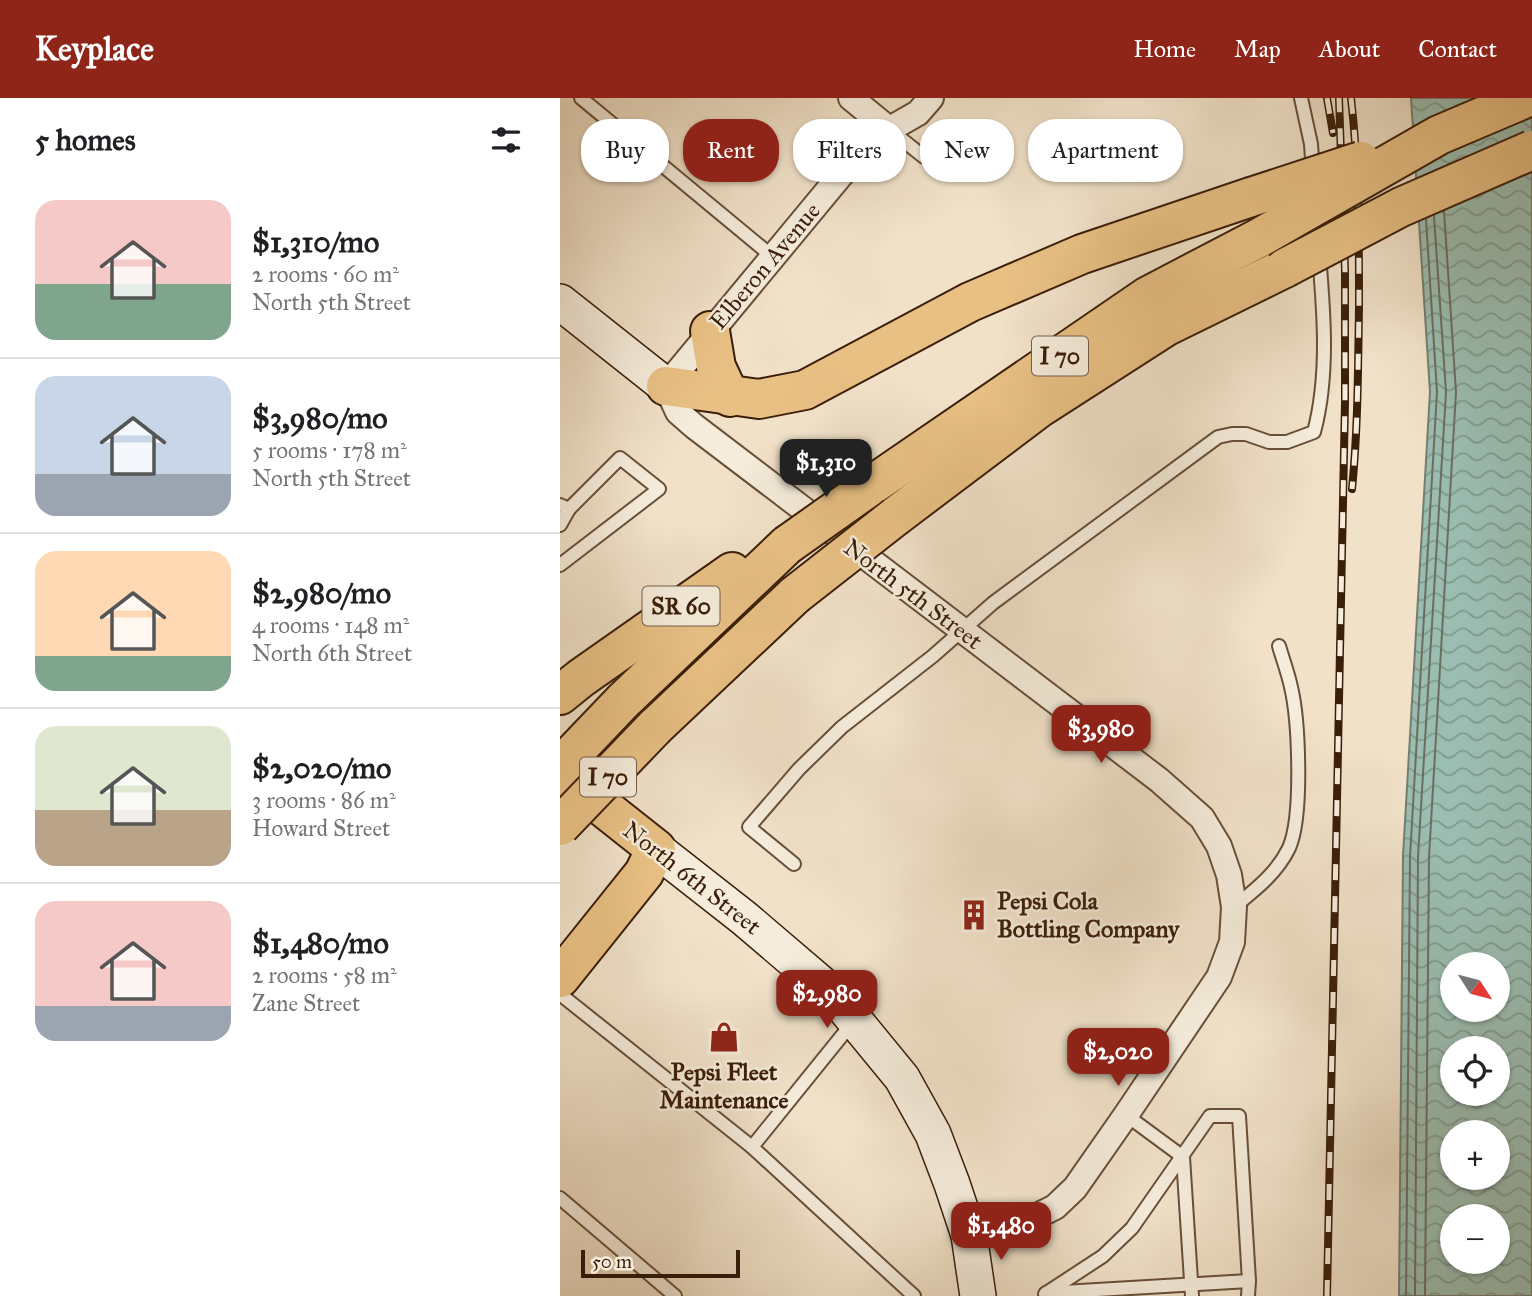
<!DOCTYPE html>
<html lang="en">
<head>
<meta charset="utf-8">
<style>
  :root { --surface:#fff; --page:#f2f2f2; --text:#202124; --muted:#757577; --line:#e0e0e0; --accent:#8f2418 }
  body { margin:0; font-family:"IM FELL Great Primer",serif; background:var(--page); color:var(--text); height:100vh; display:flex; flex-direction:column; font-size:26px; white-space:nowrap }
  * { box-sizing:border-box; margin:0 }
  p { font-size:23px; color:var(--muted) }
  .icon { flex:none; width:38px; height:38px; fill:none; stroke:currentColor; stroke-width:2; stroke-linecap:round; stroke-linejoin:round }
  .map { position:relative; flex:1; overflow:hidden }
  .panel { display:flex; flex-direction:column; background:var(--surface); width:560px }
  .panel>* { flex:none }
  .banner { position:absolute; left:21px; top:21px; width:665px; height:63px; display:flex; gap:14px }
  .needle { width:46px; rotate:126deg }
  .fabs { position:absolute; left:880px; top:854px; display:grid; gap:14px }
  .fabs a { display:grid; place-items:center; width:70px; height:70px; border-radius:50%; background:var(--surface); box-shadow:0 2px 5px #0004; font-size:35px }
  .scale { position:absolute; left:21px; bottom:18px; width:159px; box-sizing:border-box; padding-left:7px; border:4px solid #3b1e09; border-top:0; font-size:19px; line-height:24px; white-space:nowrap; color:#3b1e09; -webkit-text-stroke:5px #f5ecdb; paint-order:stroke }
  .price { position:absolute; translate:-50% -60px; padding:0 16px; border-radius:14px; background:var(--accent); color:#fff; font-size:23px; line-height:46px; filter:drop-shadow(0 2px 4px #0008) }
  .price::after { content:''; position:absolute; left:50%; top:42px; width:21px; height:16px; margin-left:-10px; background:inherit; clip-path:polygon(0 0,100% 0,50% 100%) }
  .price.selected { background:#222; color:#fff }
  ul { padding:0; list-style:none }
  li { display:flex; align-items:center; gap:21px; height:175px; padding:0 35px }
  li+li { border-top:2px solid var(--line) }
  li span { display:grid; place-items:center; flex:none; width:196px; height:140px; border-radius:21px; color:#555 }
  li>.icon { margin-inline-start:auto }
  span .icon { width:84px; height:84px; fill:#fffc; stroke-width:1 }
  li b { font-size:30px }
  h2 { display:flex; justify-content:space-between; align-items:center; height:84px; padding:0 35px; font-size:30px }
  .chip { padding:0 24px; border-radius:28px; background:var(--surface); box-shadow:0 2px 5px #0004; font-size:24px; line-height:63px }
  .chip.selected { background:var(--accent); color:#fff }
  header { display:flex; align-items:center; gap:42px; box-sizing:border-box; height:98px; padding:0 35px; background:var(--accent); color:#fff }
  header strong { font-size:33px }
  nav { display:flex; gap:38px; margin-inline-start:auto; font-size:24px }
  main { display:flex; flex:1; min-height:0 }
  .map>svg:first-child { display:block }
  .water { fill:url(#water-waves); stroke:#757e6e; stroke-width:2; fill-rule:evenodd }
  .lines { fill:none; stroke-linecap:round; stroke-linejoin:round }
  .shore { stroke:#6b6e5e; stroke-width:2 }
  .service-casing { stroke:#684f39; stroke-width:16 }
  .minor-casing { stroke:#684f39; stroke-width:28 }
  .secondary-casing { stroke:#3b1e09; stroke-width:38 }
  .primary-casing { stroke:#3b1e09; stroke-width:42 }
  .motorway-casing { stroke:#3b1e09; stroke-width:42 }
  .service { stroke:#f5ecdb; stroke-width:12 }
  .minor { stroke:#f5ecdb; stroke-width:24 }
  .secondary { stroke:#f5ecdb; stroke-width:35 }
  .primary { stroke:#e8c084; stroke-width:38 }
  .motorway { stroke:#e8c084; stroke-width:38 }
  .rail-casing { stroke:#3b1e09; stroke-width:8 }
  .rail { stroke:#f5ecdb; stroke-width:5; stroke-dasharray:16; stroke-linecap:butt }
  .motorway-bridge-casing { stroke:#3b1e09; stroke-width:42; stroke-linecap:butt }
  .motorway-bridge { stroke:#e8c084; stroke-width:38 }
  .labels { text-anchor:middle; stroke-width:5; stroke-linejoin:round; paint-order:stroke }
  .shield { fill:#f5ecdb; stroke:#735c48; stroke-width:2 }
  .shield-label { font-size:23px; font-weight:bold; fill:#3b1e09 }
  .street-label { font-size:24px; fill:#3b1e09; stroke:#f5ecdb }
  .poi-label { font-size:24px; font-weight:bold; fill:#3b1e09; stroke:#f5ecdb; text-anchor:start }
</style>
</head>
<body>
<header>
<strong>Keyplace</strong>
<nav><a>Home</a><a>Map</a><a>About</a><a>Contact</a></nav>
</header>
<main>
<section class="panel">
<h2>5 homes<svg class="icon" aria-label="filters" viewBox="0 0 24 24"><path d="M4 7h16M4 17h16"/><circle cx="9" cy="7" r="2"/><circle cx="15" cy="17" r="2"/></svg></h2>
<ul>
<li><span style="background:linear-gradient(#f6c9c9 60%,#7fa58c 0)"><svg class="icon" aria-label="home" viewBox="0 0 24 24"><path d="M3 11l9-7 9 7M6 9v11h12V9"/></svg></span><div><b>$1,310/mo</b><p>2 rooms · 60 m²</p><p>North 5th Street</p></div></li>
<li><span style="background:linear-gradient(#c9d6e8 70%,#9aa5b1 0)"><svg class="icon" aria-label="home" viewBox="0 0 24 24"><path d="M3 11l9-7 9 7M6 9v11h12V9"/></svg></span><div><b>$3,980/mo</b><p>5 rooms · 178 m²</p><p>North 5th Street</p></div></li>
<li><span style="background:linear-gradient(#ffd9b3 75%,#7fa58c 0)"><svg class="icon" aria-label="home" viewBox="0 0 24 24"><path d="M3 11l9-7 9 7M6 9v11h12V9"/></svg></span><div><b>$2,980/mo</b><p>4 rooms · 148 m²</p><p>North 6th Street</p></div></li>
<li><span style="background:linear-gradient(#dfe7d0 60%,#b9a48a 0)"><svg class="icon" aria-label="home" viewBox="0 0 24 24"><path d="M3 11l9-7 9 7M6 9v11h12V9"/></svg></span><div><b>$2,020/mo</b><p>3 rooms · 86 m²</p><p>Howard Street</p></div></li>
<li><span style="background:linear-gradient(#f6c9c9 75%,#9aa5b1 0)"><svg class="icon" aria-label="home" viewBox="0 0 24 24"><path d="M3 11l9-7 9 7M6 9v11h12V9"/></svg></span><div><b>$1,480/mo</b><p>2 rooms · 58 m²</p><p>Zane Street</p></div></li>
</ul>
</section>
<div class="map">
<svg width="972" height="1198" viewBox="0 0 972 1198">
  <defs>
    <pattern id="water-waves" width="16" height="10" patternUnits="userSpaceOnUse" patternTransform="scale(1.75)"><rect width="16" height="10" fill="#9bbeb2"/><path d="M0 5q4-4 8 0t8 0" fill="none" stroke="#809a8f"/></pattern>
  </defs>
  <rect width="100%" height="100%" fill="#f0e1c8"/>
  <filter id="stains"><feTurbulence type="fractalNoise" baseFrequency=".00286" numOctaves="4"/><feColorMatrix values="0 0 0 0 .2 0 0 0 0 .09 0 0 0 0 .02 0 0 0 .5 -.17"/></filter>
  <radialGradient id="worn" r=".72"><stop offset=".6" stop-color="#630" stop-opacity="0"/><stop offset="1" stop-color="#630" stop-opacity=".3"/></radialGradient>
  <!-- water -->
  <path class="water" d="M 851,0 L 972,0 L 972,1198 L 839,1198 L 843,758 L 870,294 ZM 892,866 L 938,866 L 938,912 L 892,912 ZM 892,950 L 938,950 L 938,996 L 892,996 ZM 892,1034 L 938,1034 L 938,1080 L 892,1080 ZM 892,1118 L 938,1118 L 938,1164 L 892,1164 Z"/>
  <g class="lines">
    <!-- shore -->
    <g class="shore">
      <polyline points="846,1198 850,759 877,294 866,121"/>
      <polyline points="855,1198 858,759 886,294 874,118"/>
      <polyline points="865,1198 869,759 896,294 884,113"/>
    </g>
    <!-- service casing -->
    <g class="service-casing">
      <g id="service">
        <polyline points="21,0 213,159"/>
        <polyline points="741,0 751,46 753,76"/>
        <polyline points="330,32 364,59"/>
        <polyline points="0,407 9,411 0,427"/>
        <polyline points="0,467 99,391 60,360 9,411"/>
        <path d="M 234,766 L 189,729 L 239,671 L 282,629 L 373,558 L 433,505 L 658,339 L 672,336 L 686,336 L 709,344 L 727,344 L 754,334 C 769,278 764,215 759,157"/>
        <path d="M 674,809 C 695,792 717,775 729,750 C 743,719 739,623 731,589 C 728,575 723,562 719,548"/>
        <polyline points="0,896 192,1049 354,1198"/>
        <polyline points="566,1017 623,1059 632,1198"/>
        <polyline points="192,1049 293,924"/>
        <polyline points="0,1100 115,1198"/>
        <polyline points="486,1195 689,1183"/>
        <polyline points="486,1198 485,1196 543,1158 572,1130 650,1018 679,1018 689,1183 688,1198"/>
      </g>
    </g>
    <!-- minor casing -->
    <g class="minor-casing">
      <g id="minor">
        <polyline points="291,0 330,32"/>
        <polyline points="371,0 358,15 309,43 106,288 118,314 134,328 599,682 642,720 659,748 669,777 674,809 672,844 659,879 566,1017 515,1090 495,1109 471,1121 409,1137"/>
      </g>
    </g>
    <!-- secondary casing -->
    <g class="secondary-casing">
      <g id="secondary">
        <polyline points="0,204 106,288"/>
        <polyline points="96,751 184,820 273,896 342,980 373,1036 392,1086 409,1137 418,1198"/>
      </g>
    </g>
    <!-- primary casing -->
    <g class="primary-casing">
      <polyline id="primary" points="0,675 96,751 84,775 0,880"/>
    </g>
    <!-- motorway casing -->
    <g class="motorway-casing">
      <g id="motorway">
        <polyline points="150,233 156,269 170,299"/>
        <polyline points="106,288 199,301 245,292 410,204 522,156 691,99"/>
        <polyline points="309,389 588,198 699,140"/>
        <polyline points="336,418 479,310 605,229 725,170"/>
        <polyline points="0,597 21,580 172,474"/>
        <polyline points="95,629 235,497"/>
        <polyline points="0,669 63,603 227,447"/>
      </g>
    </g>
    <!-- service -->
    <use href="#service" class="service"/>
    <!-- minor -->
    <use href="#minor" class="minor"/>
    <!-- secondary -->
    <use href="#secondary" class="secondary"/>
    <!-- primary -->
    <use href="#primary" class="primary"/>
    <!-- motorway -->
    <use href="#motorway" class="motorway"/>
    <!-- rail casing -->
    <g class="rail-casing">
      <g id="rail">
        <polyline points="767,0 773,35"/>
        <path d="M 791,0 C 799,69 799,140 799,209 C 798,270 798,331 792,391"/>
        <polyline points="767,1198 785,304 785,172 779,0"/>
      </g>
    </g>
    <!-- rail -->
    <use href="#rail" class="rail"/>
    <!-- motorway-bridge casing -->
    <g class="motorway-bridge-casing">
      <g id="motorway-bridge">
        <polyline points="691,99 801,63"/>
        <polyline points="699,140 879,37 966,0"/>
        <polyline points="725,170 841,109 972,52"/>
        <polyline points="227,447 309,389"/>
        <polyline points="235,497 336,418"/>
        <polyline points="0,728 95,629"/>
      </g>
    </g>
    <!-- motorway-bridge -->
    <use href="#motorway-bridge" class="motorway-bridge"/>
  </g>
  <!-- icons -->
  <defs>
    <g id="building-bare" transform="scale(2.415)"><path d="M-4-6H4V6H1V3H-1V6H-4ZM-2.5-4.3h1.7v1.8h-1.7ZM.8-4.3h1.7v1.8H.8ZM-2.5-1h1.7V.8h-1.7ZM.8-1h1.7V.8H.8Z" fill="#8f2418" stroke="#f5ecdb" stroke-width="2.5" paint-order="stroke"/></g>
    <g id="shop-bare" transform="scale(2.415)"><path d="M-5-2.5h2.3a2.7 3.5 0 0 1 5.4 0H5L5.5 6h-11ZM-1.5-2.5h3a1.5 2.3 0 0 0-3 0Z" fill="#8f2418" stroke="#f5ecdb" stroke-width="2.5" paint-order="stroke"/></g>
  </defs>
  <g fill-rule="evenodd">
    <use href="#building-bare" x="414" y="817"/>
    <use href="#shop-bare" x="164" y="939"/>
  </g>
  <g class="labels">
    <!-- shield labels -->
    <g class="shield">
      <rect x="472" y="238.5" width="56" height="39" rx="5"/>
      <rect x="82.5" y="488.5" width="77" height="39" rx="5"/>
      <rect x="20" y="659.5" width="56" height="39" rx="5"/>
    </g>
    <g class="shield-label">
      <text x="500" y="266">I 70</text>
      <text x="121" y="516">SR 60</text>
      <text x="48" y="687">I 70</text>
    </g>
    <!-- street labels -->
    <g class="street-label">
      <text transform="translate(205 168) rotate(-50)" y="8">Elberon Avenue</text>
      <text transform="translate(353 496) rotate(37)" y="8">North 5th Street</text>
      <text transform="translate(132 780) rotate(38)" y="8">North 6th Street</text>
    </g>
    <!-- poi labels -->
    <g class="poi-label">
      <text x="437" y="811">Pepsi Cola<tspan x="437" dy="28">Bottling Company</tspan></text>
      <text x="164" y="982" text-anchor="middle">Pepsi Fleet<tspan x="164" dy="28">Maintenance</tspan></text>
    </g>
  </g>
  <rect width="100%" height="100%" filter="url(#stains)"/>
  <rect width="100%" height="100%" fill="url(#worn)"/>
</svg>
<div class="fabs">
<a><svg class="needle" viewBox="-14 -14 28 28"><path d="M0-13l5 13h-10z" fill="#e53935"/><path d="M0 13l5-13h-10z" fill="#757577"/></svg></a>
<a><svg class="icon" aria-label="locate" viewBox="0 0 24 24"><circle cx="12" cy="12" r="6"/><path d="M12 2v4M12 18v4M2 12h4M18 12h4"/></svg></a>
<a>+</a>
<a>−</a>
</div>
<div class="scale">50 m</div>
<b class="price selected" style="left:266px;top:401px">$1,310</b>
<b class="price" style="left:541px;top:667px">$3,980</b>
<b class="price" style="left:267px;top:932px">$2,980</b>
<b class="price" style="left:558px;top:990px">$2,020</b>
<b class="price" style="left:441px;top:1164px">$1,480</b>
<div class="banner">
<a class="chip">Buy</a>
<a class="chip selected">Rent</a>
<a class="chip">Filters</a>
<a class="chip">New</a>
<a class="chip">Apartment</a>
</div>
</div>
</main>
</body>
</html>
